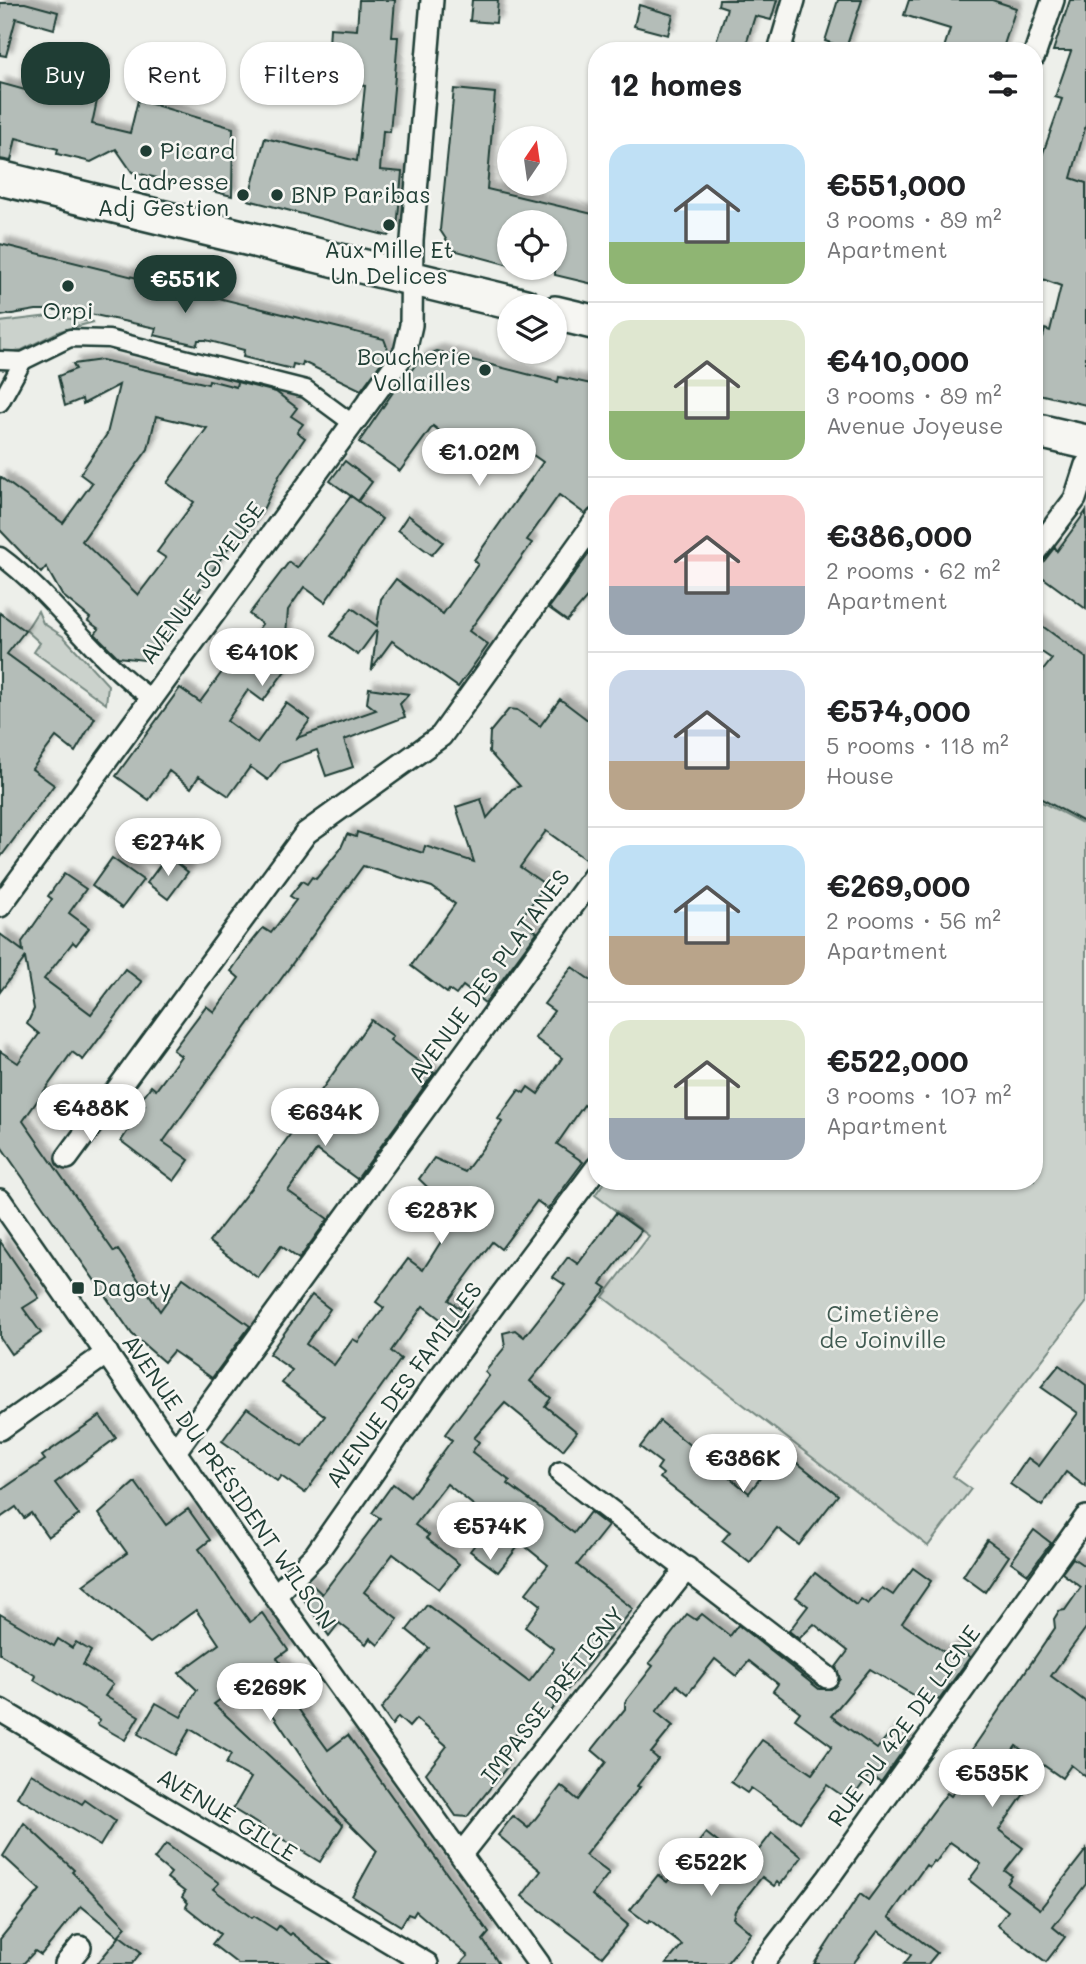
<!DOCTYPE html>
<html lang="en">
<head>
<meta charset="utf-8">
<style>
  :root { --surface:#fff; --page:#f2f2f2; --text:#202124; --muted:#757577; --line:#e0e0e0; --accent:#1f3d34 }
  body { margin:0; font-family:Mali,sans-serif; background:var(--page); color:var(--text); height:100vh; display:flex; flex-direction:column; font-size:26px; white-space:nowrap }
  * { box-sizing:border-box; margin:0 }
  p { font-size:23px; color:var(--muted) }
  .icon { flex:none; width:38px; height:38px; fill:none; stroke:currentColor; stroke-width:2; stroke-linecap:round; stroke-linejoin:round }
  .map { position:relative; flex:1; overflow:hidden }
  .panel { position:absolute; left:588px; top:42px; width:455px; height:1148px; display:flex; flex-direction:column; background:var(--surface); border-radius:28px; box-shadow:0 2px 5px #0004 }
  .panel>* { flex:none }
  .hud { position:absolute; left:21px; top:42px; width:462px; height:63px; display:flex; gap:14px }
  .needle { width:46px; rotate:13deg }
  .fabs { position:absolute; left:497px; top:126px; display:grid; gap:14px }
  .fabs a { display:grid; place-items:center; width:70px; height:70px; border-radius:50%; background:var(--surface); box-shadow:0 2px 5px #0004; font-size:35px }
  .price { position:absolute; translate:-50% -60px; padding:0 16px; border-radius:24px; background:#fff; color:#222; font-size:23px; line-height:46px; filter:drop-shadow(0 2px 4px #0008) }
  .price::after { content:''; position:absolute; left:50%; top:42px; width:21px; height:16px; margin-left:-10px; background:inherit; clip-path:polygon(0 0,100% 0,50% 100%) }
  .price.current { background:var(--accent); color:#fff }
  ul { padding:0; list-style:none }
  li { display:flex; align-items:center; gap:21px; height:175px; padding:0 21px }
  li+li { border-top:2px solid var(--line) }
  li span { display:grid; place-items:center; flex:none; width:196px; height:140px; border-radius:21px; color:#555 }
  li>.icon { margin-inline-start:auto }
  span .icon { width:84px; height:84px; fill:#fffc; stroke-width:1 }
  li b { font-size:30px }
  h2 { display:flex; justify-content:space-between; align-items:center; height:84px; padding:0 21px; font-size:30px }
  .tag { padding:0 24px; border-radius:28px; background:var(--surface); box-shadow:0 2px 5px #0004; font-size:24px; line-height:63px }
  .tag.current { background:var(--accent); color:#fff }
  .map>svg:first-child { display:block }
  .green { fill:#cbd2cc; stroke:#758880; stroke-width:2 }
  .building { fill:#b4bdb8; stroke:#1f3d34; stroke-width:2; fill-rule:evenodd; filter:url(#shadow) }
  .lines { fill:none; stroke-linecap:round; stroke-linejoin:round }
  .pedestrian-casing { stroke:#1f3d34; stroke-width:21 }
  .minor-casing { stroke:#1f3d34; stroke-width:26 }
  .primary-casing { stroke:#1f3d34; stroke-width:38 }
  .pedestrian { stroke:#f6f6f2; stroke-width:16 }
  .minor { stroke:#f6f6f2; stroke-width:21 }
  .primary { stroke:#f6f6f2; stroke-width:33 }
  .poi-dot { fill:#1f3d34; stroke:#f6f6f2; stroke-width:2.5 }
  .labels { text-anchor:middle; stroke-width:5; stroke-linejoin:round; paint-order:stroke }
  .poi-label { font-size:23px; fill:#1f3d34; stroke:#f6f6f2; text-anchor:start }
  .street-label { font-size:23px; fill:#1f3d34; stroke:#f6f6f2 }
  .park-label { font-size:23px; fill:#415b52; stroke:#f6f6f2 }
</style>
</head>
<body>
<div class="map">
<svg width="1086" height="1964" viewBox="0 0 1086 1964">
  <defs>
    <filter id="shadow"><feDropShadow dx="6" dy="-6" stdDeviation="2" flood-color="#0004"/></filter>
  </defs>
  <rect width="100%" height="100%" fill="#edefea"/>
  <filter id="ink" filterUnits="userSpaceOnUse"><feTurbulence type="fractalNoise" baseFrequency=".0143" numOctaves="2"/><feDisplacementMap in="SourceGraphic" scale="14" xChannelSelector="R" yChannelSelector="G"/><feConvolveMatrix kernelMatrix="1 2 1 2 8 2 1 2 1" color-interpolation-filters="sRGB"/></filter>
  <g filter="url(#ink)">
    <!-- green -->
    <g class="green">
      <polygon points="49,316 94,322 60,331 22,350 0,353 0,322"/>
      <polygon points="38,611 43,623 64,637 108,685 106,704 34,652 40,643 26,630"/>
      <polygon points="1034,798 1086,825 1086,1303 953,1476 971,1489 928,1546 603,1297 649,1236 595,1195 605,1181 1034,1181"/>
    </g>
    <!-- building -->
    <g class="building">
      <polygon points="359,0 395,0 392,37 398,37 394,88 390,132 383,131 380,170 402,172 397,229 388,236 248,200 265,138 357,161 365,86 327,82 330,28 357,30"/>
      <polygon points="472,0 498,0 496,23 470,21"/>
      <polygon points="719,0 777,0 771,20 755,16 744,51 713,51 727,8 718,5"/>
      <polygon points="838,0 862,0 846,48 825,41"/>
      <polygon points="909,0 992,0 1016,8 1002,51 943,51 950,29 904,15"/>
      <polygon points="1070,0 1086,0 1086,125 1071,178 1086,183 1086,405 1034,393 1034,335 1043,337 1045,329 1050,331 1061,286 1034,276 1034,166 1038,167 1062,99 1055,97 1071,51 1053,51"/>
      <polygon points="0,3 25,3 58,12 54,29 16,18 6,56 0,55"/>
      <polygon points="639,5 673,15 668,35 634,26"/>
      <polygon points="66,53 105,63 92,124 130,133 138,100 233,128 232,196 132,172 116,149 91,162 57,154 58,149 16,138 11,161 0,159 0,83 54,98"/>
      <polygon points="454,89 495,93 487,189 597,215 597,285 555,275 555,222 509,222 509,265 453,250 440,230"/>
      <polygon points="0,244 384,339 389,352 361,390 303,362 302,366 293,364 292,369 243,357 244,350 206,340 198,340 197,345 154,335 156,328 71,310 36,310 0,316"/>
      <polygon points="437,351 558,382 559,377 596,385 597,391 597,506 585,514 559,495 527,540 532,543 469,631 488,645 458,687 392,641 372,668 377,629 358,655 331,636 352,608 377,626 381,599 396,579 443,614 478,564 474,560 543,462 514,442 496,467 467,447 465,451 433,426 400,471 359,442 400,382 401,385 421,357"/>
      <path d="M 102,360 L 208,384 L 209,380 L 236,387 L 237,382 L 276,392 L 297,408 L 291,416 L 303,424 L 297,432 L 305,438 L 280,474 L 260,516 L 238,547 L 233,541 L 158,650 L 153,647 L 144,660 L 118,657 L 95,634 L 99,629 L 88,621 L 90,618 L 62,595 L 46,567 L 41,573 L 0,530 L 0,477 L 63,523 L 92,483 L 80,474 L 107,434 L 119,385 L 83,404 L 82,399 L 65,406 L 58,376 L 76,369 L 73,364 ZM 156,416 L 207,428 L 167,483 L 194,502 L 157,552 L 166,558 L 138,595 L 82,541 L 148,449 Z"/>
      <polygon points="345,461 372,482 358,501 330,481"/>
      <polygon points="351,496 382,519 325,602 304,587 288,610 286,634 281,641 289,647 290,664 263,701 248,690 227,721 257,743 286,703 310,720 297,738 376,710 367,703 369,688 409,694 400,704 405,717 344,740 353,767 326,776 317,750 281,763 268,780 250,767 229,796 199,776 191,788 169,771 149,800 116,776 180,688 200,702 230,661 233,663 262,624 249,614 289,562 297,568"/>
      <polygon points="1086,511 1086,609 1034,571 1034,566 1044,561 1055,547 1057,551"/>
      <polygon points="408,515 443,542 432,555 398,530"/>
      <polygon points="597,543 597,586 567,621 549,608"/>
      <polygon points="0,613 25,631 7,654 95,718 75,752 56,737 32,769 54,785 0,858"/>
      <polygon points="1034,620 1086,658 1086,823 1034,795 1034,682 1052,659 1034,647"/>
      <polygon points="560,699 597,727 597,851 589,862 546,831 535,846 520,867 546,885 520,919 537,932 485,1003 463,986 456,995 449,990 447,993 411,966 455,904 432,887 363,866 163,1142 189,1160 174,1181 121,1141 145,1105 140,1101 151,1086 156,1090 181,1056 173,1050 206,1006 214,1012 239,978 231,971 247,948 263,928 271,933 296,900 290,896 302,881 307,884 312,877 316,879 340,850 347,834 356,837 357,832 423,853 425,846 474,862 456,807 481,799 487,818 512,789 520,786 489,752 490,732 509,709 517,710 540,726"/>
      <polygon points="167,856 188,872 168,899 147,883"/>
      <polygon points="112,858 143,880 122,908 92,886"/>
      <polygon points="64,874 86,889 69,913 89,928 76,945 73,942 44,979 91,1014 125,969 142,982 83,1060 72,1052 23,1121 114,1252 118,1250 160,1311 183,1278 250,1326 212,1378 173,1351 164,1362 132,1334 0,1145 0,1051 18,1063 39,1034 27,1024 34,1009 25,958 0,992 0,934 23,951 22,942 52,899 48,896"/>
      <polygon points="572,967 597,985 597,1114 584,1105 557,1144 583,1162 548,1209 537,1201 501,1249 492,1242 449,1300 467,1314 456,1331 423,1306 391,1351 401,1359 305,1493 281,1476 277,1481 222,1441 247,1408 302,1446 325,1416 282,1383 292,1370 269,1354 312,1295 330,1309 306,1344 334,1365 353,1339 358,1342 384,1308 376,1302 408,1259 423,1270 457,1216 419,1179 434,1158 465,1172 502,1122 498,1119 519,1090 524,1093 528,1087 538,1094 562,1058 535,1038 554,1011 544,1004"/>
      <polygon points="371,1020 393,1036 390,1040 434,1073 357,1179 317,1150 288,1191 328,1219 299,1259 281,1246 258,1278 209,1242 265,1170"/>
      <polygon points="616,1213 641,1231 601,1284 607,1288 530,1381 551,1398 545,1406 577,1432 563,1450 505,1403 474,1438 479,1442 472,1452 510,1481 508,1484 574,1533 590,1512 608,1526 577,1565 633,1609 547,1715 537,1706 502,1752 506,1755 500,1762 507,1767 467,1817 456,1816 426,1773 447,1746 416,1719 409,1727 398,1717 392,1725 381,1709 429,1648 407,1630 427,1605 529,1682 554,1649 525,1627 541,1605 526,1593 548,1565 521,1543 498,1572 470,1551 493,1521 447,1484 415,1525 429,1535 426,1538 459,1564 439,1589 393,1554 364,1592 398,1619 378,1645 370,1638 366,1644 339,1623 329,1636 298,1591 308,1581 322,1594 380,1518 372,1513 393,1484 410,1497 452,1440 445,1434 489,1376 485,1372 505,1347 503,1333 515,1330 524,1337 565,1285 553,1277 568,1257 578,1264"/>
      <polygon points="0,1241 39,1298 23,1308 41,1333 11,1354 0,1338"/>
      <polygon points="1059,1365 1086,1385 1086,1487 1066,1472 1042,1506 1010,1484 1028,1458 1039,1466 1078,1413 1041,1387"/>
      <polygon points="100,1416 116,1438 55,1483 79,1515 48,1537 31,1513 24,1518 16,1507 0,1518 0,1491 45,1460 42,1456"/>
      <polygon points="660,1421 749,1493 781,1450 838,1495 799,1545 777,1528 750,1563 722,1541 730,1532 660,1478 663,1474 657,1469 661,1463 640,1447"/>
      <polygon points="135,1482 166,1525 188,1509 210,1540 199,1549 221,1582 250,1622 262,1613 288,1650 277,1658 307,1700 297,1707 328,1750 348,1735 489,1933 483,1940 499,1964 460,1964 468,1956 416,1911 413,1916 408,1914 401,1926 352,1896 377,1851 339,1813 249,1679 214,1704 343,1825 320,1862 233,1809 251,1778 226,1764 231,1754 190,1729 175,1755 138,1734 156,1703 181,1717 197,1690 179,1673 219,1644 196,1610 150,1643 83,1585 127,1553 99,1514"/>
      <polygon points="1034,1530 1051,1543 1028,1574 1011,1562"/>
      <polygon points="987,1540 1009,1556 985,1592 963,1576"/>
      <polygon points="1073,1558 1086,1567 1086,1628 1051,1676 1086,1702 1086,1777 1071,1765 1062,1778 1016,1746 996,1774 1024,1794 999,1830 1023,1848 1005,1871 1012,1876 1007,1884 1040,1909 1086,1850 1086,1884 1053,1927 1065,1937 1046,1962 997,1925 1008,1911 969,1880 981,1864 950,1842 936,1862 934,1861 929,1868 926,1865 889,1917 937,1953 928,1964 904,1964 911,1955 878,1931 853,1964 814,1964 860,1894 868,1900 947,1793 951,1796 975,1764 969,1761 975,1753 971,1751 1055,1628 1054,1619 1059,1611 1065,1610 1081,1587 1062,1573"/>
      <polygon points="913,1568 931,1581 902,1623 947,1654 953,1646 970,1657 939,1700 935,1697 929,1705 870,1669 831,1716 877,1749 891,1731 909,1742 881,1782 870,1774 856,1793 852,1789 846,1798 827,1785 800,1822 751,1788 747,1793 731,1782 762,1740 812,1774 832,1746 795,1719 800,1712 773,1691 778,1684 749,1661 736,1676 715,1659 688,1694 677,1685 656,1712 673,1726 651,1753 658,1759 637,1786 640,1787 585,1855 609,1873 592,1895 628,1925 602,1957 522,1896 541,1871 498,1835 513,1816 528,1828 561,1786 578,1800 606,1762 592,1750 625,1709 625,1702 653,1666 649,1663 687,1614 696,1620 702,1614 730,1636 738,1625 819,1689 831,1689 840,1679 836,1667 848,1651 814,1624 799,1639 789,1631 808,1606 796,1597 815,1573 856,1605 861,1599 868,1604 882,1588 893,1595"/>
      <polygon points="0,1614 54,1646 58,1639 72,1648 76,1642 91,1651 83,1665 113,1684 105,1696 139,1716 125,1740 97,1724 100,1720 34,1680 36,1676 0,1654"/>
      <polygon points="31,1773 82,1804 85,1800 115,1821 100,1846 17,1797"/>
      <polygon points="24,1823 74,1870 72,1872 126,1927 118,1936 81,1906 41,1955 35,1951 23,1964 0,1964 0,1939 40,1890 3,1856"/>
      <polygon points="706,1833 747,1865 772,1833 802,1857 780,1885 777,1882 774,1886 762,1877 735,1911 733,1918 751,1933 726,1964 666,1964 682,1945 650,1920 648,1923 630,1910 658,1875 667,1882"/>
      <polygon points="166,1844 219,1883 213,1889 252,1918 254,1916 276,1930 279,1926 290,1935 292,1933 331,1964 238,1964 212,1944 220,1934 186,1907 188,1903 182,1897 185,1892 167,1878 171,1873 154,1859"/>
      <polygon points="120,1936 141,1952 132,1964 97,1964"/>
    </g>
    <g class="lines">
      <!-- pedestrian casing -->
      <g class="pedestrian-casing">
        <g id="pedestrian">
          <polyline points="0,360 23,361 70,338 109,339 306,389 352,423"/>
          <polyline points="0,403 23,361"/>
          <path d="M 0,556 C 56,597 93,658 151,698"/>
        </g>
      </g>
      <!-- minor casing -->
      <g class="minor-casing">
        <g id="minor">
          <polyline points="779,51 794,0"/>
          <polyline points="1034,56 1053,0"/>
          <polyline points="1034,553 1075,499 1086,465"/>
          <polyline points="0,906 405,352 411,325 412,240 432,0"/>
          <polyline points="67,1158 306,833 441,736 597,519"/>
          <polyline points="0,1200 275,1596 539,1964"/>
          <polyline points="0,1429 107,1353"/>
          <polyline points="176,1450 597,872"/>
          <polyline points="561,1473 827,1677"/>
          <polyline points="275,1596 316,1554 432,1388 597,1167"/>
          <polyline points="0,1710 427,1964"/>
          <polyline points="461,1854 687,1568"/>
          <polyline points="66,1964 80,1947"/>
          <polyline points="762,1964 827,1880 1086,1517"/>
        </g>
      </g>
      <!-- primary casing -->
      <g class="primary-casing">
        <g id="primary">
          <polyline points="0,178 525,306"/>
          <polyline points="555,313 597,323"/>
          <polyline points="1034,430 1086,442"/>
        </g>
      </g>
      <!-- pedestrian -->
      <use href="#pedestrian" class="pedestrian"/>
      <!-- minor -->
      <use href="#minor" class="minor"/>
      <!-- primary -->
      <use href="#primary" class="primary"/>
    </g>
  </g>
  <!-- markers -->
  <g class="poi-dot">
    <circle cx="146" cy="151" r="7"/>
    <circle cx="243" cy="195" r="7"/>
    <circle cx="277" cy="195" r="7"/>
    <circle cx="389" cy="225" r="7"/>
    <circle cx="68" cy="286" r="7"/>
    <circle cx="485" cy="370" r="7"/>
    <rect x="71" y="1281" width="14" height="14" rx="3.5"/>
  </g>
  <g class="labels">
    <!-- poi labels -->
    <g class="poi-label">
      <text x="160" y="159">Picard</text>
      <text x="229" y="190" text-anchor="end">L'adresse<tspan x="229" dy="26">Adj Gestion</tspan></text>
      <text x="291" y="203">BNP Paribas</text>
      <text x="389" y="258" text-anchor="middle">Aux Mille Et<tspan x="389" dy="26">Un Delices</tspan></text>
      <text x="68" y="319" text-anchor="middle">Orpi</text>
      <text x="471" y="365" text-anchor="end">Boucherie<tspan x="471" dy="26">Vollailles</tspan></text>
      <text x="92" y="1296">Dagoty</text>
    </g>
    <!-- street labels -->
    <g class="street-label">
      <text transform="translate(202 583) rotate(-54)" y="8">AVENUE JOYEUSE</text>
      <text transform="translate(489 976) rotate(-54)" y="8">AVENUE DES PLATANES</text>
      <text transform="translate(404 1385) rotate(-54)" y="8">AVENUE DES FAMILLES</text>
      <text transform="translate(229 1482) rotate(55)" y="8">AVENUE DU PRÉSIDENT WILSON</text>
      <text transform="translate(553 1695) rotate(-52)" y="8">IMPASSE BRÉTIGNY</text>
      <text transform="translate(904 1726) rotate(-54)" y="8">RUE DU 42E DE LIGNE</text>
      <text transform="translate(227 1815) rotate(31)" y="8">AVENUE GILLE</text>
    </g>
    <!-- park labels -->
    <g class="park-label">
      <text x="883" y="1322">Cimetière<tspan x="883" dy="26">de Joinville</tspan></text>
    </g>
  </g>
</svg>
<div class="fabs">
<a><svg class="needle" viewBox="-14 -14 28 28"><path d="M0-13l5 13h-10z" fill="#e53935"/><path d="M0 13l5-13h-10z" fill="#757577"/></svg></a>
<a><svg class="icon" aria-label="locate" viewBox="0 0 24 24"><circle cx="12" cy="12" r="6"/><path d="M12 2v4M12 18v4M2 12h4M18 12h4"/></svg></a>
<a><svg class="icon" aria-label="layers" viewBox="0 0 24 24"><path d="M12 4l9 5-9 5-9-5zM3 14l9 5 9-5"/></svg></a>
</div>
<b class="price current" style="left:185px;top:315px">€551K</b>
<b class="price" style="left:479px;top:488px">€1.02M</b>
<b class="price" style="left:262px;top:688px">€410K</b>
<b class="price" style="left:168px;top:878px">€274K</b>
<b class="price" style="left:91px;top:1144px">€488K</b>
<b class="price" style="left:325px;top:1148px">€634K</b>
<b class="price" style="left:441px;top:1246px">€287K</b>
<b class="price" style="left:743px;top:1494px">€386K</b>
<b class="price" style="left:490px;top:1562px">€574K</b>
<b class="price" style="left:270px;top:1723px">€269K</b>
<b class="price" style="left:992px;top:1809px">€535K</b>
<b class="price" style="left:711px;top:1898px">€522K</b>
<div class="hud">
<a class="tag current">Buy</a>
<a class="tag">Rent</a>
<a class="tag">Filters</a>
</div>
<section class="panel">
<h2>12 homes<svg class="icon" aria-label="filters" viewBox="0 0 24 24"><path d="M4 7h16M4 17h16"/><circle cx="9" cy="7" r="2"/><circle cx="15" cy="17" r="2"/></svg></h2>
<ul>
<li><span style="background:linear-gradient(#bfe0f5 70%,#8fb573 0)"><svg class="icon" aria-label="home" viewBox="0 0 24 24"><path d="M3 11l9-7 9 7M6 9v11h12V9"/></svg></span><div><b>€551,000</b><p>3 rooms · 89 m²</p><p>Apartment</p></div></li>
<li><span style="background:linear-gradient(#dfe7d0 65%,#8fb573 0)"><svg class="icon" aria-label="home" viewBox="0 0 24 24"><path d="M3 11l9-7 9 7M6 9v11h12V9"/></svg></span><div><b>€410,000</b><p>3 rooms · 89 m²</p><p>Avenue Joyeuse</p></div></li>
<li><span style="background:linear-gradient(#f6c9c9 65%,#9aa5b1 0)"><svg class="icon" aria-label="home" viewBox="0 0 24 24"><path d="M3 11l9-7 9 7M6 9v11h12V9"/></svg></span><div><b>€386,000</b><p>2 rooms · 62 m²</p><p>Apartment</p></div></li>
<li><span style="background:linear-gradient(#c9d6e8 65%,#b9a48a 0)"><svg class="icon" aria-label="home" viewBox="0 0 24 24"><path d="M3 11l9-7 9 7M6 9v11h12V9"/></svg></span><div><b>€574,000</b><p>5 rooms · 118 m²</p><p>House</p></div></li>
<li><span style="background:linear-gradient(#bfe0f5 65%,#b9a48a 0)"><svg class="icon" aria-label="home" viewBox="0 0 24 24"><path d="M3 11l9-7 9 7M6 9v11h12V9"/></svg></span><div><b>€269,000</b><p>2 rooms · 56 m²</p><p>Apartment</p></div></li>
<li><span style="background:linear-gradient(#dfe7d0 70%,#9aa5b1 0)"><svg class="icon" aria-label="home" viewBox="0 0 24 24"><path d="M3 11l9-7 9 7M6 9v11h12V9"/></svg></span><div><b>€522,000</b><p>3 rooms · 107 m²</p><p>Apartment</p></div></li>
</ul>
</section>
</div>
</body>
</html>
